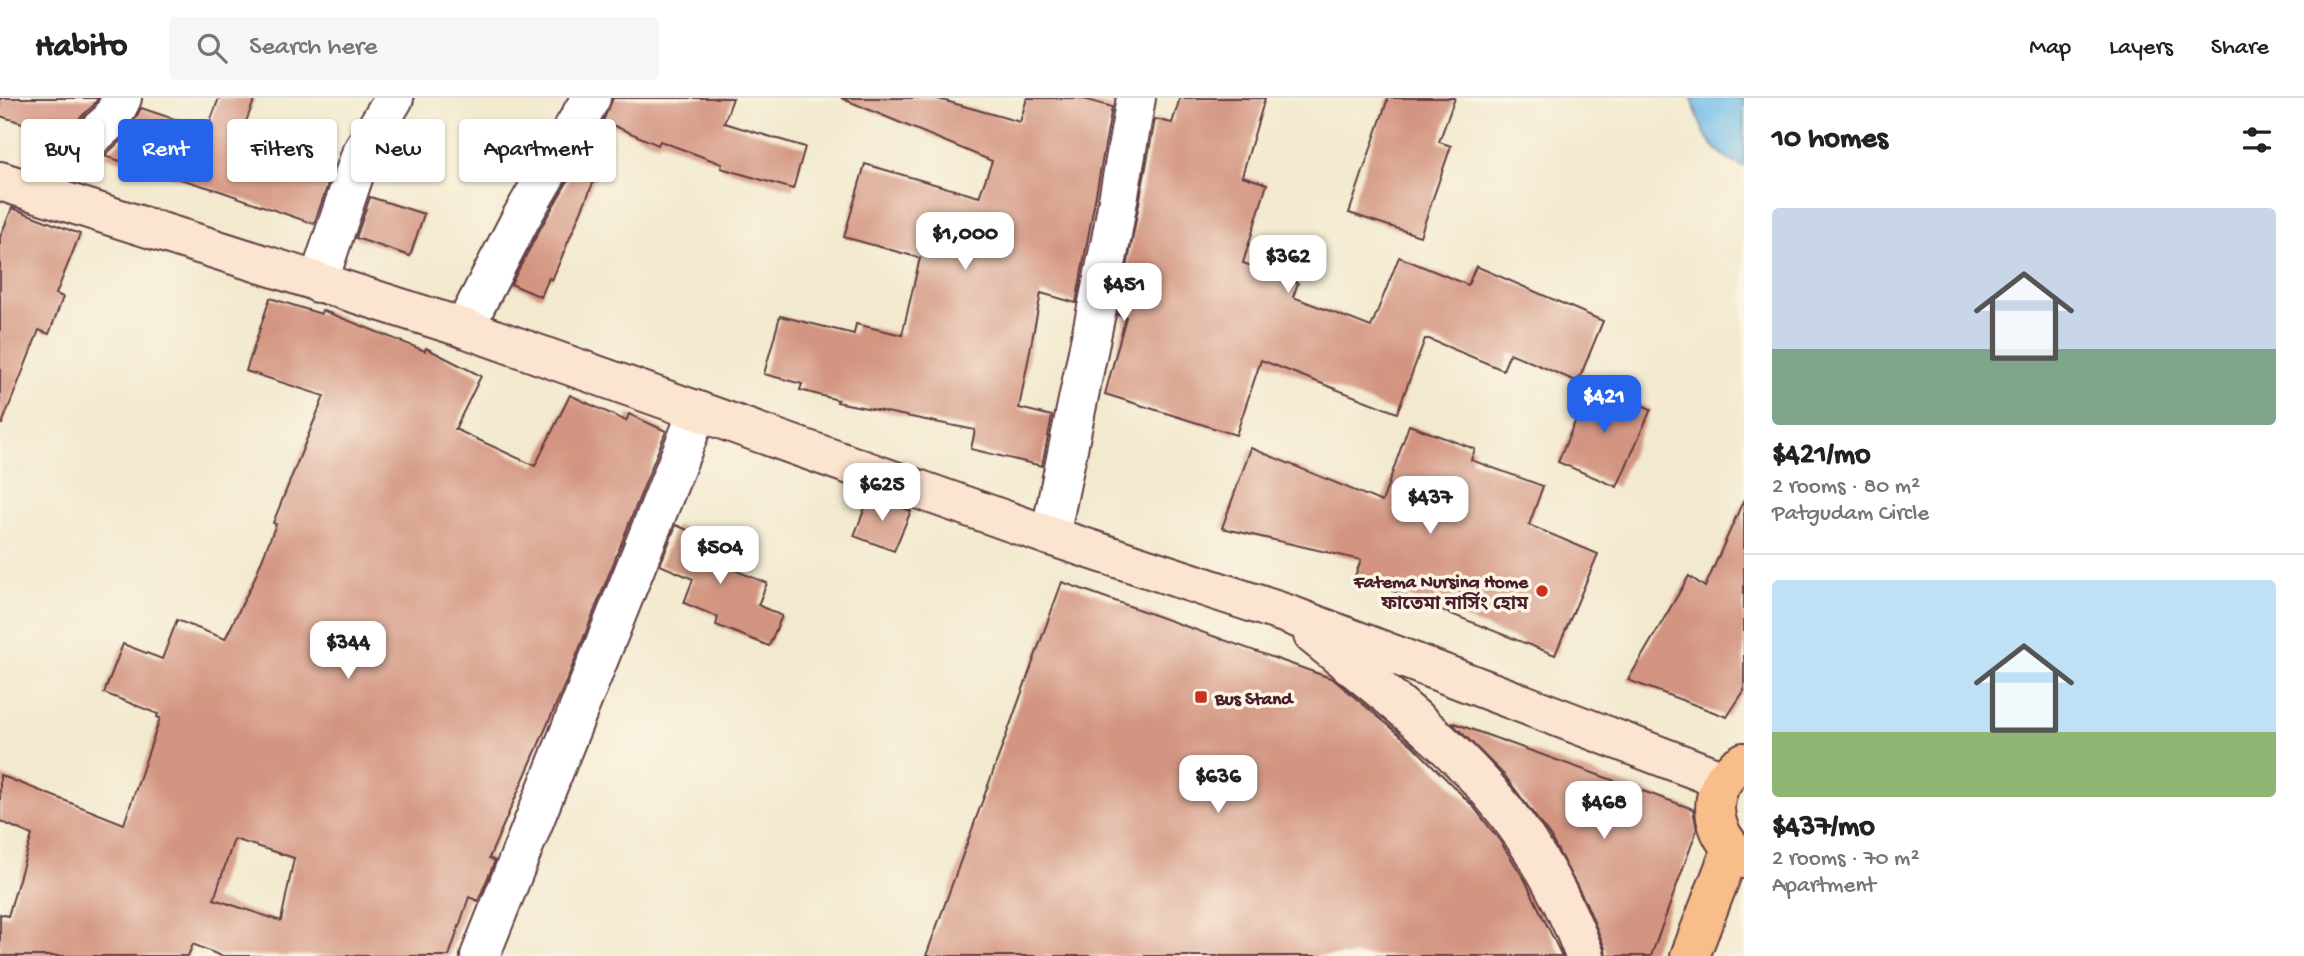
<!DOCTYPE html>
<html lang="en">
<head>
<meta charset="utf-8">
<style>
  :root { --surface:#fff; --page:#f6f6f6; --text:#222; --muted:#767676; --line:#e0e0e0; --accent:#2563eb }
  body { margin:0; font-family:"Gochi Hand","Noto Sans Bengali",sans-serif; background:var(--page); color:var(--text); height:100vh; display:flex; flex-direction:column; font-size:26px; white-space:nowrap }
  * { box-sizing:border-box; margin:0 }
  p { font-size:23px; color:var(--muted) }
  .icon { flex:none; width:38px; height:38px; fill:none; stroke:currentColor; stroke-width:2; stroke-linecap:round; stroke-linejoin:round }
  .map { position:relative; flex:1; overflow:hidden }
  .panel { display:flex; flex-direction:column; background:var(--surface); width:560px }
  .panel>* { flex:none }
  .hud { position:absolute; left:21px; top:21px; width:665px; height:63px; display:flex; gap:14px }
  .price { position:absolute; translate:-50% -60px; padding:0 16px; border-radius:14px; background:#fff; color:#222; font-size:23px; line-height:46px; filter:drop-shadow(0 2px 4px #0008) }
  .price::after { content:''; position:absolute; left:50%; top:42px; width:21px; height:16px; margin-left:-10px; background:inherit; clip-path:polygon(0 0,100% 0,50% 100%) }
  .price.active { background:var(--accent); color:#fff }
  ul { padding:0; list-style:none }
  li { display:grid; align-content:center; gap:14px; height:371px; padding:0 28px }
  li+li { border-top:2px solid var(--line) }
  li span { display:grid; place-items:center; height:217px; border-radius:7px; color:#555 }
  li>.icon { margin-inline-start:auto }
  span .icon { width:126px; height:126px; fill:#fffc; stroke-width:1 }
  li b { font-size:30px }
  h2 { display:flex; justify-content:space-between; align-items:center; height:84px; padding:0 28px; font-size:30px }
  .chip { padding:0 24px; border-radius:7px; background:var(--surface); box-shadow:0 2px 5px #0004; font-size:24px; line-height:63px }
  .chip.active { background:var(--accent); color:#fff }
  header { display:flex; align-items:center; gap:42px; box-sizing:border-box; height:98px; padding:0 35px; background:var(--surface); border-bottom:2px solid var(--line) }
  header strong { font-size:33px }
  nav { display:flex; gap:38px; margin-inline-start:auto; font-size:24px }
  .search { width:490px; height:63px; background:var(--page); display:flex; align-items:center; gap:18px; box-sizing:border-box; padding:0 24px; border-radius:7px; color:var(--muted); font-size:26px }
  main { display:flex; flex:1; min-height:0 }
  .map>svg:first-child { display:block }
  .water { fill:#70bce9; stroke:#5d6e8a; stroke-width:2 }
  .building { fill:#d39581; fill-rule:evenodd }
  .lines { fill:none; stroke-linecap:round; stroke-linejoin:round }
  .street-casing { stroke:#633d43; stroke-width:42 }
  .secondary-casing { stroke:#633d43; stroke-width:42 }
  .primary-casing { stroke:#633d43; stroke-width:42 }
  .street { stroke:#fff; stroke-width:38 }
  .secondary { stroke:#fce5d0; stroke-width:38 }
  .primary { stroke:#f8bd89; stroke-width:38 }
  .poi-dot { fill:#c8321e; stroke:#fcf5e5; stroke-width:2.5 }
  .labels { text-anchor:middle; stroke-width:7; stroke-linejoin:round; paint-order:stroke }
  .poi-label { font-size:19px; font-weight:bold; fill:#4a1f2b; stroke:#fcf5e5; text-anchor:end }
</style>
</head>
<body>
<header>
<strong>Habito</strong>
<div class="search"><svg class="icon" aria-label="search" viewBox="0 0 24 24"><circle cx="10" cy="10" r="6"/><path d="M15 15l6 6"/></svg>Search here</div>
<nav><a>Map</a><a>Layers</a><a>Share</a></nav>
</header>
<main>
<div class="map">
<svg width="1744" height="858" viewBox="0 0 1744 858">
  <rect width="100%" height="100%" fill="#fcf5e5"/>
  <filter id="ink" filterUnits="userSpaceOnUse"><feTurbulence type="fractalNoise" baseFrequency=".0143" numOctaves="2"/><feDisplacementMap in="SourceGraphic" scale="14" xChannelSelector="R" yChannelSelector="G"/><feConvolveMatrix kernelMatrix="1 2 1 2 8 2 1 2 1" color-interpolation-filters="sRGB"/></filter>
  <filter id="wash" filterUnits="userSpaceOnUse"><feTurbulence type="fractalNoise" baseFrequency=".00686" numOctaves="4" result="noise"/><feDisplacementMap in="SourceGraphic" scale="28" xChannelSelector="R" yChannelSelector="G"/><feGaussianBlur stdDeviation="1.57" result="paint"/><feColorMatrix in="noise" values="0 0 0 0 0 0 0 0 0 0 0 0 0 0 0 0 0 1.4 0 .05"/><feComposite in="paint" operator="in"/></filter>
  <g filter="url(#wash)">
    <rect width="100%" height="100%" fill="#f2e9ce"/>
    <!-- water -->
    <path class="water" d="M 1692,0 L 1744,0 L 1744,69 C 1711,56 1700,32 1692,0 Z"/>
    <g id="blocks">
      <!-- building -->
      <g class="building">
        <polygon points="0,0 98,0 93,8 61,37 0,18"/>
        <polygon points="219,0 255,0 239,42 245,43 243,49 268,57 266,64 328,86 314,126 220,93 104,58 126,38 141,10 207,32"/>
        <polygon points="613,0 733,0 724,25 805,49 793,91 721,70 722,66 660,43 658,47 603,23"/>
        <polygon points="841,0 935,0 1020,24 1027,0 1080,0 1112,9 1076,205 1041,195 1019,310 1052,318 1042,368 971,351 975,332 837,304 838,302 800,292 802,286 764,276 780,218 854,236 856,226 902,237 920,160 844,139 865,66 979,99 992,63"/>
        <polygon points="1180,0 1265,0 1242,78 1267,86 1243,165 1298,185 1293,199 1371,229 1399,159 1468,187 1476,168 1603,223 1578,284 1510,255 1503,272 1429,241 1425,241 1397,315 1261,262 1236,337 1105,296 1126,219 1118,217 1155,21 1172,25"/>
        <polygon points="1388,0 1455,0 1439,44 1451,48 1420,138 1349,115"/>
        <polygon points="584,55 602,64 552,182 549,180 541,199 511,186 540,131"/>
        <polygon points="370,99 424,116 410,158 356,140"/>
        <polygon points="12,110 80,136 56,196 63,199 49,236 39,232 2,326 0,326 0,139"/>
        <path d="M 270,200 L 321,216 L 322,212 L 425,253 L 426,250 L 481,278 L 455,331 L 535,368 L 570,297 L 626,323 L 629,316 L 666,333 L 566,584 L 489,760 L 495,763 L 478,803 L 469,799 L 449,858 L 221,858 L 193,846 L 188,858 L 0,858 L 0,816 L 8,818 L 32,737 L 0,723 L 0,677 L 124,726 L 160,620 L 157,619 L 158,616 L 104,595 L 123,546 L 162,561 L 177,522 L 225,541 L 253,484 L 276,426 L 273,425 L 324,298 L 246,273 ZM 234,741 L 294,760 L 281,823 L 214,801 Z"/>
        <polygon points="1591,286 1651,311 1617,389 1558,364"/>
        <polygon points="1409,327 1475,351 1471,362 1543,388 1529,427 1598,456 1555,557 1355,478 1361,462 1222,430 1251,350 1382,404"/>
        <polygon points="870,397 911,413 894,453 854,438"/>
        <polygon points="1744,401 1744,593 1727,619 1628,582 1689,478 1705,489"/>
        <polygon points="676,427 731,451 724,468 767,485 758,507 782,518 769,548 716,527 718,519 684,505 693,481 660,467"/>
        <polygon points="1062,484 1333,581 1412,647 1472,707 1500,743 1525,782 1562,858 926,858"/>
        <polygon points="1451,624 1693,711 1697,732 1651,858 1606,858 1605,850 1586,805 1550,738 1505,678"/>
      </g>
    </g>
  </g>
  <g filter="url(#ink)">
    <use href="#blocks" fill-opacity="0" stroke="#633d43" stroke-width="2"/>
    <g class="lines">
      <!-- street casing -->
      <g class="street-casing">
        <g id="street">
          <polyline points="31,93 111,22 122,0"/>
          <polyline points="318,185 361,56 394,0"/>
          <polyline points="464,230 521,120 591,0"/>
          <polyline points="1050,438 1111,142 1136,0"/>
          <polyline points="480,858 698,313"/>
        </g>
      </g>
      <!-- secondary casing -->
      <g class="secondary-casing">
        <g id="secondary">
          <polyline points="0,83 464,230 1050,438 1287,516 1723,682"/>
          <path d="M 1313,537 C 1373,586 1438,634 1489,693 C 1530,741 1563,798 1585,858"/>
        </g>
      </g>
      <!-- primary casing -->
      <g class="primary-casing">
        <g id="primary">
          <path d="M 1744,664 C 1703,686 1708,737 1744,761"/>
          <polyline points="1690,858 1731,752"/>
        </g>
      </g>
      <!-- street -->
      <use href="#street" class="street"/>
      <!-- secondary -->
      <use href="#secondary" class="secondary"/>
      <!-- primary -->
      <use href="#primary" class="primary"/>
    </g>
  </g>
  <!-- markers -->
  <g class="poi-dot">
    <circle cx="1542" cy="493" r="7"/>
    <rect x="1194" y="592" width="14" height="14" rx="3.5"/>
  </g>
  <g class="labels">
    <!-- poi labels -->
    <g class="poi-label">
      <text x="1528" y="489">Fatema Nursing Home<tspan x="1528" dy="22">ফাতেমা নার্সিং হোম</tspan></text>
      <text x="1215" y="606" text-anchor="start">Bus Stand</text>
    </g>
  </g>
</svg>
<b class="price" style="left:965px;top:174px">$1,000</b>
<b class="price" style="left:1288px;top:197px">$362</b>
<b class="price" style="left:1124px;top:225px">$451</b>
<b class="price active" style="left:1604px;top:337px">$421</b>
<b class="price" style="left:882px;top:425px">$625</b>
<b class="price" style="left:1430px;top:438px">$437</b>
<b class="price" style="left:720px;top:488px">$504</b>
<b class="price" style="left:348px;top:583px">$344</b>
<b class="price" style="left:1218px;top:717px">$636</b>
<b class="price" style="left:1604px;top:743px">$468</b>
<div class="hud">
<a class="chip">Buy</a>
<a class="chip active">Rent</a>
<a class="chip">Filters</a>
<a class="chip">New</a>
<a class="chip">Apartment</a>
</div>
</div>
<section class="panel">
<h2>10 homes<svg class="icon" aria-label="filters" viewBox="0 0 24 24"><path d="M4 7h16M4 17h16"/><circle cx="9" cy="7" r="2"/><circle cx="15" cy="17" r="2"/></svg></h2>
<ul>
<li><span style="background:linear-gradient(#c9d6e8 65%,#7fa58c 0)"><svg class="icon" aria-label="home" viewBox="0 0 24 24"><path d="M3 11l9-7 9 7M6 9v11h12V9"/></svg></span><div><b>$421/mo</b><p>2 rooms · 80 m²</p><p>Patgudam Circle</p></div></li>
<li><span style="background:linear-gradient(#bfe0f5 70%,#8fb573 0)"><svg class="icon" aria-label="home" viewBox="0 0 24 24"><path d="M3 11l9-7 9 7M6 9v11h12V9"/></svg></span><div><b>$437/mo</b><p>2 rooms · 70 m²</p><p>Apartment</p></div></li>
</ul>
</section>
</main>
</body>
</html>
